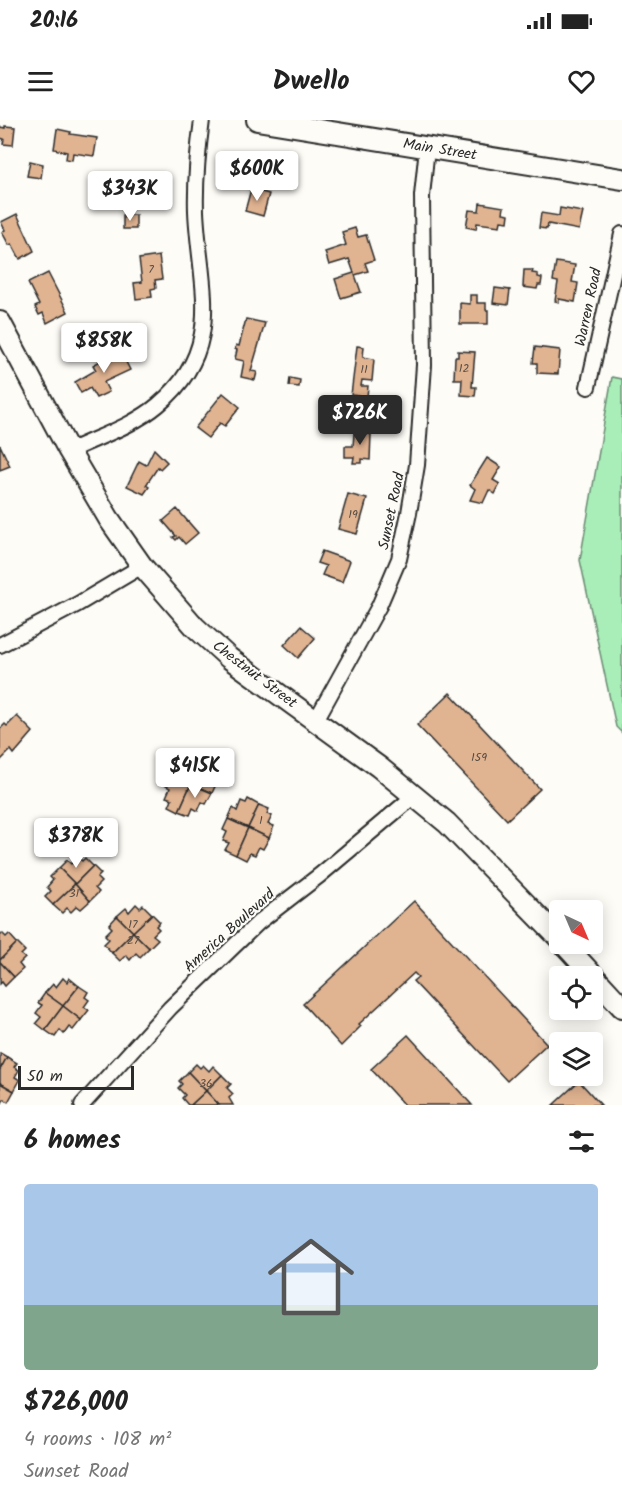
<!DOCTYPE html>
<html lang="en">
<head>
<meta charset="utf-8">
<style>
  :root { --surface:#fff; --page:#f6f6f6; --text:#222; --muted:#767676; --accent:#2b2b2b }
  body { margin:0; font-family:Kalam,sans-serif; background:var(--page); color:var(--text); height:100vh; display:flex; flex-direction:column; font-size:22px; white-space:nowrap }
  * { box-sizing:border-box; margin:0 }
  p { font-size:20px; color:var(--muted) }
  .icon { flex:none; width:33px; height:33px; fill:none; stroke:currentColor; stroke-width:2; stroke-linecap:round; stroke-linejoin:round }
  .map { position:relative; height:985px; overflow:hidden }
  .panel { display:flex; flex-direction:column; background:var(--surface); flex:1 }
  .panel>* { flex:none }
  .needle { width:39px; rotate:136deg }
  .buttons { position:absolute; left:549px; top:780px; display:grid; gap:12px }
  .buttons a { display:grid; place-items:center; width:54px; height:54px; border-radius:6px; background:var(--surface); box-shadow:0 3px 15px #0003; font-size:30px }
  .scale { position:absolute; left:18px; bottom:15px; width:116px; box-sizing:border-box; padding-left:6px; border:3px solid #2b2b2b; border-top:0; font-size:16px; line-height:21px; white-space:nowrap; color:#2b2b2b; -webkit-text-stroke:4px #fdfcf7; paint-order:stroke }
  .price { position:absolute; translate:-50% -51px; padding:0 14px; border-radius:6px; background:#fff; color:#222; font-size:20px; line-height:39px; filter:drop-shadow(0 2px 3px #0008) }
  .price::after { content:''; position:absolute; left:50%; top:36px; width:18px; height:14px; margin-left:-9px; background:inherit; clip-path:polygon(0 0,100% 0,50% 100%) }
  .price.current { background:var(--accent); color:#fff }
  ul { padding:0; list-style:none }
  li { display:grid; align-content:center; gap:12px; height:318px; padding:0 24px }
  li span { display:grid; place-items:center; height:186px; border-radius:6px; color:#555 }
  li>.icon { margin-inline-start:auto }
  span .icon { width:108px; height:108px; fill:#fffc; stroke-width:1 }
  li b { font-size:26px }
  h2 { display:flex; justify-content:space-between; align-items:center; height:72px; padding:0 24px; font-size:26px }
  .status { display:flex; justify-content:space-between; align-items:center; height:42px; padding:0 30px; background:var(--surface); direction:ltr }
  .status svg { height:16px; fill:currentColor }
  header { display:flex; justify-content:space-between; align-items:center; height:78px; padding:0 24px; background:var(--surface); font-size:27px; font-weight:800 }
  .map>svg:first-child { display:block }
  .green { fill:#a9edb8; stroke:#6a8c72; stroke-width:1.5 }
  .building { fill:#e0b391; stroke:#2b2b2b; stroke-width:1.5 }
  .lines { fill:none; stroke-linecap:round; stroke-linejoin:round }
  .minor-casing { stroke:#2b2b2b; stroke-width:18 }
  .secondary-casing { stroke:#2b2b2b; stroke-width:24 }
  .minor { stroke:#fdfcf7; stroke-width:14 }
  .secondary { stroke:#fdfcf7; stroke-width:20 }
  .labels { text-anchor:middle; stroke-width:4.5; stroke-linejoin:round; paint-order:stroke }
  .number-label { font-size:12px; fill:#584d44 }
  .street-label { font-size:15px; fill:#2b2b2b; stroke:#fdfcf7 }
</style>
</head>
<body>
<div class="status"><b>20:16</b><svg viewBox="0 0 49 12"><path d="M0 12V9h3v3zM5 12V6h3v6zM10 12V3h3v9zM15 12V0h3v12zM26 1h20v11H26zM47 4h2v5h-2z"/></svg></div>
<header><svg class="icon" aria-label="menu" viewBox="0 0 24 24"><path d="M4 6h16M4 12h16M4 18h16"/></svg>Dwello<svg class="icon" aria-label="heart" viewBox="0 0 24 24"><path d="M12 20l-8-8c-3-5 5-10 8-4 3-6 11-1 8 4z"/></svg></header>
<div class="map">
<svg width="622" height="985" viewBox="0 0 622 985">
  <rect width="100%" height="100%" fill="#fdfcf7"/>
  <filter id="ink" filterUnits="userSpaceOnUse"><feTurbulence type="fractalNoise" baseFrequency=".0167" numOctaves="2"/><feDisplacementMap in="SourceGraphic" scale="12" xChannelSelector="R" yChannelSelector="G"/><feConvolveMatrix kernelMatrix="1 2 1 2 8 2 1 2 1" color-interpolation-filters="sRGB"/></filter>
  <g filter="url(#ink)">
    <!-- green -->
    <polygon class="green" points="612,257 622,259 622,613 616,607 580,440"/>
    <!-- building -->
    <g class="building">
      <polygon points="5,6 15,7 13,25 3,24 4,19 0,18 0,7 5,8"/>
      <polygon points="57,9 71,12 70,14 97,18 94,36 73,33 72,40 66,39 67,32 54,29"/>
      <polygon points="30,41 43,44 41,58 27,56"/>
      <polygon points="137,53 156,54 155,77 132,76 132,66 137,66"/>
      <polygon points="251,69 269,74 263,96 245,91"/>
      <polygon points="480,83 504,87 503,93 509,94 508,102 501,101 500,106 477,103 476,109 466,107 469,90 479,91"/>
      <polygon points="560,88 583,92 579,110 548,104 547,109 539,108 541,93 559,96"/>
      <polygon points="17,94 34,131 20,139 12,124 9,125 2,112 5,110 1,102"/>
      <rect x="123" y="95" width="13" height="14"/>
      <polygon points="355,108 358,117 366,115 374,140 365,143 368,151 355,155 361,172 341,178 335,159 354,153 349,139 329,145 325,132 346,125 342,112"/>
      <polygon points="159,136 162,159 155,160 156,168 151,169 152,177 136,179 134,163 142,162 139,139"/>
      <polygon points="556,142 575,145 572,162 578,163 575,182 559,179 559,182 555,181 558,162 553,161"/>
      <polygon points="524,150 533,150 532,153 538,154 538,157 542,158 541,165 538,165 537,169 523,167"/>
      <polygon points="48,153 68,192 47,203 43,193 39,195 35,187 39,185 28,163"/>
      <polygon points="495,168 510,170 508,185 493,183"/>
      <polygon points="470,175 477,175 477,183 486,183 486,190 488,190 488,204 460,204 460,183 470,184"/>
      <polygon points="246,199 265,203 251,251 257,252 255,260 241,257 244,241 235,239 237,230 235,229 236,225 239,226"/>
      <polygon points="357,226 364,227 363,237 374,239 372,261 362,260 361,266 368,266 367,277 351,275"/>
      <polygon points="535,227 560,230 558,254 537,253 537,243 533,243"/>
      <polygon points="120,230 130,250 104,262 109,272 96,278 90,268 81,273 75,262 96,250 93,245"/>
      <polygon points="458,231 475,232 472,267 476,267 475,276 461,275 462,259 454,259 455,237 458,237"/>
      <polygon points="290,258 300,260 299,267 289,266"/>
      <polygon points="223,273 240,287 225,306 220,303 208,318 195,308"/>
      <polygon points="357,305 366,305 365,314 371,314 370,340 362,339 362,343 353,343 354,337 345,337 345,326 353,326 354,314 357,314"/>
      <polygon points="0,325 10,346 0,350"/>
      <polygon points="154,329 167,342 160,349 158,347 146,365 149,367 144,374 127,366 139,341 146,345"/>
      <polygon points="487,338 501,347 493,360 500,364 495,374 489,370 483,383 470,380 475,369 470,365"/>
      <polygon points="348,374 367,379 357,414 338,409"/>
      <polygon points="177,389 198,413 185,424 179,417 176,420 173,417 176,416 163,401"/>
      <polygon points="322,431 350,441 342,462 322,455 326,446 317,443"/>
      <polygon points="301,506 315,518 298,538 284,525"/>
      <polygon points="450,573 540,669 507,700 417,605"/>
      <polygon points="17,596 33,612 14,634 11,630 0,641 0,609 5,604 7,606"/>
      <polygon points="191,635 202,640 191,664 171,655 175,644 180,646 184,637 189,639"/>
      <polygon points="202,640 212,645 210,649 214,652 211,659 217,662 212,673 191,664"/>
      <polygon points="171,655 191,664 179,691 169,686 172,679 166,677 170,668 166,666"/>
      <polygon points="191,664 212,673 206,684 202,682 198,691 193,688 190,695 179,691"/>
      <polygon points="248,679 259,685 248,708 228,699 233,688 237,691 241,681 246,683"/>
      <polygon points="259,685 269,689 267,694 272,696 268,704 274,706 269,718 248,708"/>
      <polygon points="228,699 248,708 236,735 225,730 229,723 223,721 227,712 223,710"/>
      <polygon points="248,708 269,718 263,729 259,727 255,735 250,733 246,740 236,735"/>
      <polygon points="78,737 82,741 85,738 93,746 75,764 59,748 67,740 71,744"/>
      <polygon points="93,746 101,754 97,758 101,762 95,768 99,772 90,781 75,764"/>
      <polygon points="59,748 75,764 53,785 45,777 51,771 47,767 53,760 50,757"/>
      <polygon points="75,764 90,781 81,789 77,786 71,792 67,788 62,793 53,785"/>
      <polygon points="414,781 547,924 507,961 413,861 418,857 414,853 359,904 361,906 341,926 303,884"/>
      <polygon points="136,784 140,788 143,785 152,794 133,812 117,796 126,788 129,792"/>
      <polygon points="152,794 160,802 156,806 159,809 153,815 158,819 149,828 133,812"/>
      <polygon points="117,796 133,812 112,833 104,824 109,819 105,815 112,808 109,805"/>
      <polygon points="133,812 149,828 140,837 136,833 130,840 126,835 120,841 112,833"/>
      <polygon points="2,813 6,817 9,814 17,823 0,840 0,815"/>
      <polygon points="17,823 25,831 21,835 25,838 19,844 23,849 14,857 0,842 0,840"/>
      <polygon points="0,842 14,857 5,866 2,862 0,864"/>
      <polygon points="63,858 67,862 69,858 79,866 63,886 45,873 53,864 56,867"/>
      <polygon points="79,866 88,872 85,877 89,880 84,887 89,890 81,900 63,886"/>
      <polygon points="45,873 63,886 45,910 36,903 41,897 36,893 42,885 38,883"/>
      <polygon points="63,886 81,900 73,910 69,907 64,914 60,910 55,917 45,910"/>
      <polygon points="408,915 472,985 404,985 371,949"/>
      <polygon points="0,933 7,937 0,950"/>
      <polygon points="7,937 17,943 14,947 19,950 15,957 20,960 14,971 0,963 0,950"/>
      <polygon points="196,944 200,948 203,945 209,951 213,946 222,955 206,971 188,952"/>
      <polygon points="188,952 206,971 191,985 188,985 182,978 185,975 178,968 182,964 179,961"/>
      <polygon points="222,955 231,964 227,968 233,974 229,978 233,985 219,985 206,971"/>
      <polygon points="579,961 601,985 553,985"/>
      <polygon points="0,963 14,971 8,982 4,979 1,985"/>
      <polygon points="206,971 219,985 191,985"/>
    </g>
    <g class="lines">
      <!-- minor casing -->
      <g class="minor-casing">
        <g id="minor">
          <polyline points="588,267 622,114"/>
          <path d="M 69,331 C 98,317 133,306 158,285 C 227,228 199,165 196,91 C 195,60 198,30 202,0"/>
          <polyline points="0,525 78,484 142,446"/>
          <polyline points="316,600 379,486 399,439 409,393 417,345 424,245 422,76 427,27"/>
          <polyline points="82,985 170,888 259,802 320,755 414,676"/>
        </g>
      </g>
      <!-- secondary casing -->
      <g class="secondary-casing">
        <g id="secondary">
          <polyline points="257,0 622,59"/>
          <polyline points="0,202 69,331 109,399 142,446 195,507 229,538 379,647 447,703 560,819"/>
          <polyline points="564,824 622,887"/>
        </g>
      </g>
      <!-- minor -->
      <use href="#minor" class="minor"/>
      <!-- secondary -->
      <use href="#secondary" class="secondary"/>
    </g>
  </g>
  <g class="labels">
    <!-- number labels -->
    <g class="number-label">
      <text x="151" y="153">7</text>
      <text x="464" y="252">12</text>
      <text x="364" y="253">11</text>
      <text x="353" y="398">19</text>
      <text x="479" y="641">159</text>
      <text x="261" y="704">1</text>
      <text x="74" y="777">31</text>
      <text x="133" y="808">17</text>
      <text x="133" y="824">27</text>
      <text x="206" y="967">36</text>
    </g>
    <!-- street labels -->
    <g class="street-label">
      <text transform="translate(440 29) rotate(9)" y="5">Main Street</text>
      <text transform="translate(588 187) rotate(-78)" y="5">Warren Road</text>
      <text transform="translate(391 391) rotate(-78)" y="5">Sunset Road</text>
      <text transform="translate(255 554) rotate(37)" y="5">Chestnut Street</text>
      <text transform="translate(229 810) rotate(-42)" y="5">America Boulevard</text>
    </g>
  </g>
</svg>
<div class="buttons">
<a><svg class="needle" viewBox="-14 -14 28 28"><path d="M0-13l5 13h-10z" fill="#e53935"/><path d="M0 13l5-13h-10z" fill="#767676"/></svg></a>
<a><svg class="icon" aria-label="locate" viewBox="0 0 24 24"><circle cx="12" cy="12" r="6"/><path d="M12 2v4M12 18v4M2 12h4M18 12h4"/></svg></a>
<a><svg class="icon" aria-label="layers" viewBox="0 0 24 24"><path d="M12 4l9 5-9 5-9-5zM3 14l9 5 9-5"/></svg></a>
</div>
<div class="scale">50 m</div>
<b class="price" style="left:257px;top:82px">$600K</b>
<b class="price" style="left:130px;top:102px">$343K</b>
<b class="price" style="left:104px;top:254px">$858K</b>
<b class="price current" style="left:360px;top:326px">$726K</b>
<b class="price" style="left:195px;top:679px">$415K</b>
<b class="price" style="left:76px;top:749px">$378K</b>
</div>
<section class="panel">
<h2>6 homes<svg class="icon" aria-label="filters" viewBox="0 0 24 24"><path d="M4 7h16M4 17h16"/><circle cx="9" cy="7" r="2"/><circle cx="15" cy="17" r="2"/></svg></h2>
<ul>
<li><span style="background:linear-gradient(#a9c7e8 65%,#7fa58c 0)"><svg class="icon" aria-label="home" viewBox="0 0 24 24"><path d="M3 11l9-7 9 7M6 9v11h12V9"/></svg></span><div><b>$726,000</b><p>4 rooms · 108 m²</p><p>Sunset Road</p></div></li>
</ul>
</section>
</body>
</html>
